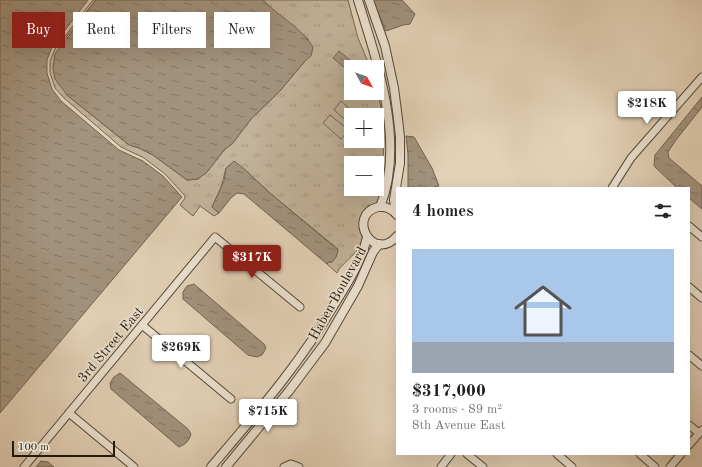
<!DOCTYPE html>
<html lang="en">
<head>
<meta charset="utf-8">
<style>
  :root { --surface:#fff; --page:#f2f2f2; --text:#202124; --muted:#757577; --line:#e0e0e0; --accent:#8f2418 }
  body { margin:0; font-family:"Old Standard TT",serif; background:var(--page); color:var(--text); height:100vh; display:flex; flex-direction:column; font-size:15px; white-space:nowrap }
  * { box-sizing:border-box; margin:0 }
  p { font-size:13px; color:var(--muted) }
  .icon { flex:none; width:22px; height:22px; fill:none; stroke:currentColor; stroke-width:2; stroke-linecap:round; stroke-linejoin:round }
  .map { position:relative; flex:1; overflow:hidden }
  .sheet { position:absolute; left:396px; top:187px; width:294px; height:268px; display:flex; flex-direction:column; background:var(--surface); border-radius:0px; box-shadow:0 4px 16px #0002 }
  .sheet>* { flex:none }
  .top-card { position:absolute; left:12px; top:12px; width:324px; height:36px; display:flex; gap:8px }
  .needle { width:26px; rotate:130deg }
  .fabs { position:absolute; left:344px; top:60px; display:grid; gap:8px }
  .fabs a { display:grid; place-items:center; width:40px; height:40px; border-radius:0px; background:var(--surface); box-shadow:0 4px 16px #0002; font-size:20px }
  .scale { position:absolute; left:12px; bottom:10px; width:103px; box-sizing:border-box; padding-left:4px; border:2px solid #241a0d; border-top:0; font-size:11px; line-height:14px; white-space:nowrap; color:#241a0d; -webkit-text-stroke:3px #ede2d1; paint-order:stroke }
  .price { position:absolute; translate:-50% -34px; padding:0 9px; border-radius:4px; background:#fff; color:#222; font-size:13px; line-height:26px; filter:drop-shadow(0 1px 2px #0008) }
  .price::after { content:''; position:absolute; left:50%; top:24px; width:12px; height:9px; margin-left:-6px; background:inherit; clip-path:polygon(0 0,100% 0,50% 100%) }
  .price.active { background:var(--accent); color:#fff }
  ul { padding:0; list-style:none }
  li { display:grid; align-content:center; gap:8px; height:212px; padding:0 16px }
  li+li { border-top:1px solid var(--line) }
  li span { display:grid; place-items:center; height:124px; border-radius:0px; color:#555 }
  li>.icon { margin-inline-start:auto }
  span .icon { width:72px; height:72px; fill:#fffc; stroke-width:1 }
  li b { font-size:17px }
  h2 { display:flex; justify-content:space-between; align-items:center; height:48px; padding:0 16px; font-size:17px }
  .pill { padding:0 14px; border-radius:0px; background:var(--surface); box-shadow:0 4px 16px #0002; font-size:14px; line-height:36px }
  .pill.active { background:var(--accent); color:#fff }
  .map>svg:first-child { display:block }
  .park { fill:url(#park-tufts); stroke:#746654; fill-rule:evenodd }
  .pitch { fill:#c3b39b; stroke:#746654 }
  .water { fill:url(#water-ripples); stroke:#706351 }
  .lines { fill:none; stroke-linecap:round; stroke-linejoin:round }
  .minor-casing { stroke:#544838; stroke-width:9 }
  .tertiary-casing { stroke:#544838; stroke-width:10 }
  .minor { stroke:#ede2d1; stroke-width:7 }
  .tertiary { stroke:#ede2d1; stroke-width:8 }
  .labels { text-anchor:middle; stroke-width:3.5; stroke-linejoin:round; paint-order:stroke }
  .street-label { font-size:14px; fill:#241a0d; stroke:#ede2d1 }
</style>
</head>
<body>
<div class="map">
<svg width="702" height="467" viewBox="0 0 702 467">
  <defs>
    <pattern id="park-tufts" width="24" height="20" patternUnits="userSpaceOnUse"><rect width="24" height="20" fill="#c3b39b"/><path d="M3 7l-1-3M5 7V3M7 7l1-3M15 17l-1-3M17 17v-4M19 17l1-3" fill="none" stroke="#a79984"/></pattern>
    <pattern id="water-ripples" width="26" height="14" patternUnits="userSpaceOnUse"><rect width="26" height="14" fill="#a3937e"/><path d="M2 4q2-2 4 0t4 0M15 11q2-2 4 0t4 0" fill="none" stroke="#857766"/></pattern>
  </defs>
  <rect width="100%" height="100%" fill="#e4d2b8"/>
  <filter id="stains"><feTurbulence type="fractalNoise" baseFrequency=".005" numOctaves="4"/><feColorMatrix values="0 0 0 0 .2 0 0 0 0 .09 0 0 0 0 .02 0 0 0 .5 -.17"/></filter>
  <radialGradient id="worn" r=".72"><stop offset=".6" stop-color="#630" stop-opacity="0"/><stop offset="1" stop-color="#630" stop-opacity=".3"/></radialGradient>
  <!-- park -->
  <path class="park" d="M 93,0 L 96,0 L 63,41 L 67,95 L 129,145 L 139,148 L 153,155 L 187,180 L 198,179 L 207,172 L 225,149 L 232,144 L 251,119 L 279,92 L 305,61 L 311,55 L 308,39 L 269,7 L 263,0 L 348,0 L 358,38 L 370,67 L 351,67 L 351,93 L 377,93 L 377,85 L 384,126 L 383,173 L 382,192 L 377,204 C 365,207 358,217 360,229 C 361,235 364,238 362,244 C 359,250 344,263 339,269 L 337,273 L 327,264 L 329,262 L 332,262 L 336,257 L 338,249 L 271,194 L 243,168 L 226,168 L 221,188 L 212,207 L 219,213 L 214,216 L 200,206 L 193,216 L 180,205 L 185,198 L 185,196 L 165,174 L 144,158 L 121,147 L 64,98 L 55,88 L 50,73 L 50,61 L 55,49 ZM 351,115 L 377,115 L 377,141 L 351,141 ZM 351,163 L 377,163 L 377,189 L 351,189 Z"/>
  <!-- pitch -->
  <g class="pitch">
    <polygon points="341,101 357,115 351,115 351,125 334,110"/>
    <polygon points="330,115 349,130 341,139 323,123"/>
  </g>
  <!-- water -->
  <g class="water">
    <polygon points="0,0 88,0 52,47 47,60 47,73 52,89 61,101 119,150 143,161 163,176 182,197 0,413"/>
    <path d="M 96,0 L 263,0 C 278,16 302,28 313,47 L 311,56 L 305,61 L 279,92 L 251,119 L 232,144 L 225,149 L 207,172 L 198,179 L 187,180 L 153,155 L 139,148 L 129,145 L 67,95 L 55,79 L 53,68 L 55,54 Z"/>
    <polygon points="373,0 402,0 415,14 410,24 403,25 386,31"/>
    <polygon points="339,51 355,64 351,67 349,71 333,58"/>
    <polygon points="702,97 702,107 676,140 668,152 669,158 702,186 702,209 689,198 689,188 677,188 654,166 655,155"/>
    <polygon points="406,136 414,137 432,168 439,186 430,188 408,187 408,154"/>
    <polygon points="234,161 243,168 271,194 338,250 336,257 332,262 329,262 327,264 244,194 237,193 231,198 219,213 212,207 224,181 226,168"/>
    <polygon points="194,284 264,344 266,348 262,355 257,357 248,355 183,299 183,292 187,286"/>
    <path d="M 120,373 L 188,429 L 191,434 C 189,441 186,444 179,447 L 111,389 L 110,383 L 114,377 Z"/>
    <polygon points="41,461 48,462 54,467 36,467"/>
  </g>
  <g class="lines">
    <!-- minor casing -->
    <g class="minor-casing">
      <g id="minor">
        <polyline points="612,188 631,158 702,77"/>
        <polyline points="689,226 702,237"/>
        <polyline points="689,287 702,298"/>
        <polyline points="142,325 231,399"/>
        <polyline points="689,355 702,366"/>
        <polyline points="69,413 134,467"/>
        <polyline points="689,425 699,433"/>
        <polyline points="689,445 702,430"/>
        <polyline points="467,454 483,467"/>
        <polyline points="557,454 572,467"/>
        <polyline points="640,454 655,467"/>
        <polyline points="24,467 215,237 300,307"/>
        <polyline points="284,467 291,464 299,467"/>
        <polyline points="441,467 451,454"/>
        <polyline points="670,467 681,454"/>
      </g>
    </g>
    <!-- tertiary casing -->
    <g class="tertiary-casing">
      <g id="tertiary">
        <path d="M 358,0 C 377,62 406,143 380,207"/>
        <polyline points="369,0 385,46 394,88 398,119 400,137 400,163 394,200 396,213"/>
        <path d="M 397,215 C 392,209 385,206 378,207 C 346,215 373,264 397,236"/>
        <path d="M 211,467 C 255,415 300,364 334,305 C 347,284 362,261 367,237"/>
        <polyline points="226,467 289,391 325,343 358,286 373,252 379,244"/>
      </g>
    </g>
    <!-- minor -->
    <use href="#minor" class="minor"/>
    <!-- tertiary -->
    <use href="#tertiary" class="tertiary"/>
  </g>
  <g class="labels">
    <!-- street labels -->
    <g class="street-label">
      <text transform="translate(337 293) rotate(-61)" y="5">Haben Boulevard</text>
      <text transform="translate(110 344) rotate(-50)" y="5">3rd Street East</text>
    </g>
  </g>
  <rect width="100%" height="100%" filter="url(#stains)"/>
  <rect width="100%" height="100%" fill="url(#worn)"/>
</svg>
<div class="fabs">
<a><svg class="needle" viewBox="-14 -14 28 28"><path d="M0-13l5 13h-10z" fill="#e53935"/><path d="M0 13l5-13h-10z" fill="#757577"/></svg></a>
<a>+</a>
<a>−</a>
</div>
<div class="scale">100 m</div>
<b class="price" style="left:647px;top:125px">$218K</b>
<b class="price active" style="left:252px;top:279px">$317K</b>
<b class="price" style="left:181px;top:369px">$269K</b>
<b class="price" style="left:268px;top:433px">$715K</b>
<div class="top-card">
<a class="pill active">Buy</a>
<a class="pill">Rent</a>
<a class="pill">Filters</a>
<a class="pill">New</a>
</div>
<section class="sheet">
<h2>4 homes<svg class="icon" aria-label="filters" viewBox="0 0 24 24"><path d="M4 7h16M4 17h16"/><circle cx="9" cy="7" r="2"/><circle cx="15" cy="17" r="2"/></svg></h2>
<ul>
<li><span style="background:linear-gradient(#a9c7e8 75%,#9aa5b1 0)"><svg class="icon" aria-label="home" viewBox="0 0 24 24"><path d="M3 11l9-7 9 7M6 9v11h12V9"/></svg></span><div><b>$317,000</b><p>3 rooms · 89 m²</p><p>8th Avenue East</p></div></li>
</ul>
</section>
</div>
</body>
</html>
